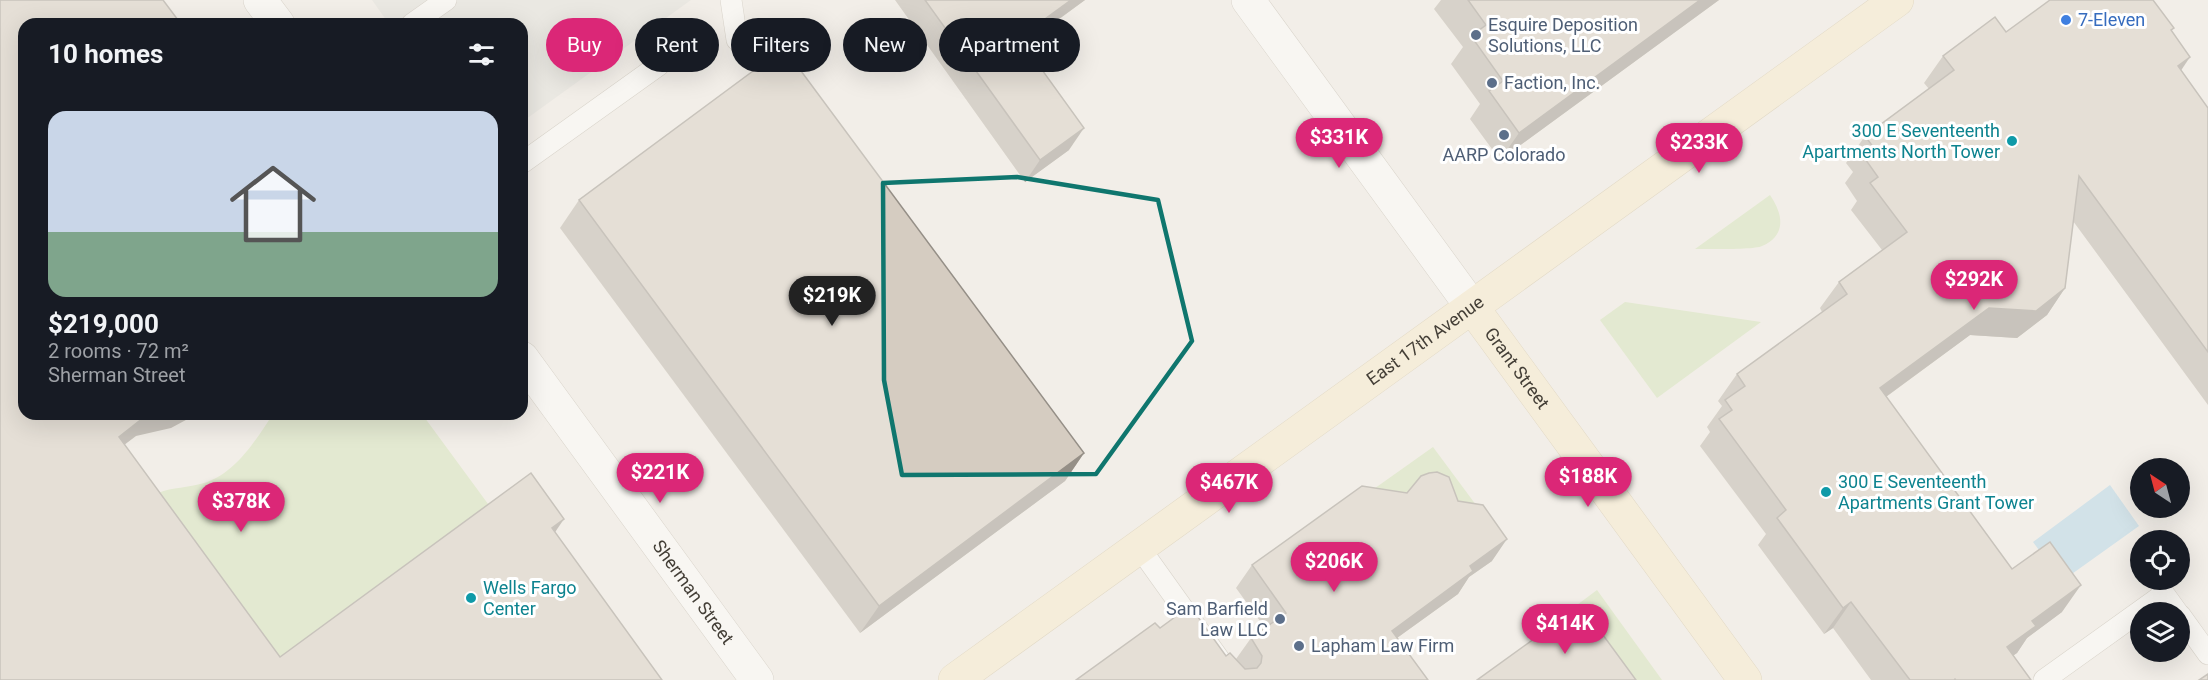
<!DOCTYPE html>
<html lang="en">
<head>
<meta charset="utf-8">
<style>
  :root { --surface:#171b24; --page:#242831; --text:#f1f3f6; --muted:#9ea1a6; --accent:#db2777 }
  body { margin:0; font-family:Roboto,sans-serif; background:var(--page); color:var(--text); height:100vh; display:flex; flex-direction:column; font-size:22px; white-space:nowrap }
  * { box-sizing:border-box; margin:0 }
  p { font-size:20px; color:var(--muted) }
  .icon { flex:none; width:33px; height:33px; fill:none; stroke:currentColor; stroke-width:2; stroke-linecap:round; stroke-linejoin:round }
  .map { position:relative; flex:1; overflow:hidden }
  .drawer { position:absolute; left:18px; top:18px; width:510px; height:402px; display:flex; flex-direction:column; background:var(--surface); border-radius:18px; box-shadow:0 6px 24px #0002 }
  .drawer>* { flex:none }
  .guide { position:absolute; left:546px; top:18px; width:570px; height:54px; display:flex; gap:12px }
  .needle { width:39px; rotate:324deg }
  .tools { position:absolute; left:2130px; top:458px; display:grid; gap:12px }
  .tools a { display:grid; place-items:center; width:60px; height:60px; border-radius:50%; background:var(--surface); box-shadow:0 6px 24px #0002; font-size:30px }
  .price { position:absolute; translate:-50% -51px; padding:0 14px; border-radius:21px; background:var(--accent); color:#fff; font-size:20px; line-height:39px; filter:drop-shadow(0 2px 3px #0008) }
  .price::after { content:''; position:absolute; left:50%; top:36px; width:18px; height:14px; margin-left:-9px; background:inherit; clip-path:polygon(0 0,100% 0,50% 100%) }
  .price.on { background:#222; color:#fff }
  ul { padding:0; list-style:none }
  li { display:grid; align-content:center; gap:12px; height:318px; padding:0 30px }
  li span { display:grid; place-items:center; height:186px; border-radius:18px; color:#555 }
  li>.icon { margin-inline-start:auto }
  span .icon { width:108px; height:108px; fill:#fffc; stroke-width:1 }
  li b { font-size:26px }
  h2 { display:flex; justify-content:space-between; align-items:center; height:72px; padding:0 30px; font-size:26px }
  .chip { padding:0 21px; border-radius:27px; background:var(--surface); box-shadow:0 6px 24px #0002; font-size:21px; line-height:54px }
  .chip.on { background:var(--accent); color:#fff }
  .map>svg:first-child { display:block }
  .green { fill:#d0e2b5 }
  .parking { fill:#e1dfdc }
  .water { fill:#aad2e8 }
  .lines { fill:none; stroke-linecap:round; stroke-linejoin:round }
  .service-casing { stroke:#bcb5ab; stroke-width:22 }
  .minor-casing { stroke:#bcb5ab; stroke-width:34 }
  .tertiary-casing { stroke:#bcb5ab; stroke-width:34 }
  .secondary-casing { stroke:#cdbe9c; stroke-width:34 }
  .service { stroke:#fff; stroke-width:21 }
  .minor { stroke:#fff; stroke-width:33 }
  .tertiary { stroke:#fff; stroke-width:33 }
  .secondary { stroke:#f9ebcb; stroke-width:33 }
  .wall { fill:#b7afa6 }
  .shaded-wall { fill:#958f87 }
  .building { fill:#d5ccc1; stroke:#958f87; stroke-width:1.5 }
  .marked { fill:none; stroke:#0f766e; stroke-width:4.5; stroke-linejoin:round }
  .shop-dot { fill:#3f7fe0; stroke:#fff; stroke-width:2 }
  .service-dot { fill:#5c6f8a; stroke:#fff; stroke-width:2 }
  .culture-dot { fill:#0f9aa8; stroke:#fff; stroke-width:2 }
  .labels { text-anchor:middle; stroke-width:6; stroke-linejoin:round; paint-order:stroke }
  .shop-label { font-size:18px; fill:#366cbe; stroke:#fff; text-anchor:start }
  .service-label { font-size:18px; fill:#4e5e75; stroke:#fff; text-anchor:start }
  .culture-label { font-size:18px; fill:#0d838f; stroke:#fff; text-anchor:start }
  .street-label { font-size:18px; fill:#443f37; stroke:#fff }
</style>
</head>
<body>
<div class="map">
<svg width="2208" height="680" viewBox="0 0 2208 680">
  <rect width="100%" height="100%" fill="#f2eee8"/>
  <!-- green -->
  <g class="green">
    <path d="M 1770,195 C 1783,214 1787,235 1762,246 C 1754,250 1707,249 1695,249 Z"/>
    <polygon points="1625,302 1761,322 1657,398 1600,320"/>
    <path d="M 273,414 L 422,414 L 491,508 L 260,678 L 158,493 C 173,487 188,488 204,483 C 235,474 256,440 273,414 Z"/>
    <polygon points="1433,447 1496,532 1347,508"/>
    <polygon points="1597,590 1662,680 1632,680 1577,605"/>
  </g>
  <!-- parking -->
  <polygon class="parking" points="372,0 691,0 522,122 522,24 389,24"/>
  <!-- water -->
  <polygon class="water" points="2110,485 2139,526 2062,581 2033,542"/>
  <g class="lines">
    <!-- service casing -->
    <g class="service-casing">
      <g id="service">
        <polyline points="731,0 737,40"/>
        <polyline points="412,24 446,0"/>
        <polyline points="522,163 659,65"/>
        <polyline points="1139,547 1234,680"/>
        <polyline points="2180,615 2208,654"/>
        <polyline points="2044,680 2164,594 2177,612"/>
      </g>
    </g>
    <!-- minor casing -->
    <g class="minor-casing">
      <g id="minor">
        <polyline points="260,0 278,24"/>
        <path id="s1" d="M 522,358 L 757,680"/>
      </g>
    </g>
    <!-- tertiary casing -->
    <g class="tertiary-casing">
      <polyline id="tertiary" points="1248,0 1472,307"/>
    </g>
    <!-- secondary casing -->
    <g class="secondary-casing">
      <g id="secondary">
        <path id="s2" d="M 1472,307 L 1745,680"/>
        <path id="s3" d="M 955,680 L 1897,0"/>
      </g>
    </g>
    <!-- service -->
    <use href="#service" class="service"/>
    <!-- minor -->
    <use href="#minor" class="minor"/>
    <!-- tertiary -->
    <use href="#tertiary" class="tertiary"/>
    <!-- secondary -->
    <use href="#secondary" class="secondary"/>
  </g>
  <!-- wall -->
  <g class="wall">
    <polygon points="895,0 1085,0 1024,45 1069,150 1025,182"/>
    <polygon points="1441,0 1719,0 1500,160 1470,119 1480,104 1451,64 1463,47 1434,9"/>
    <polygon points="2174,28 2171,31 2181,71 2208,108 2208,405 2073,221 2065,288 2047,315 2017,338 1970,335 1886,397 2012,569 2062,612 2027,638 2017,653 2013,655 2031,680 1871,680 1833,628 1824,634 1758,545 1766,534 1700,446 1710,432 1707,427 1722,406 1718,401 1737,374 1822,312 1820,308 1839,282 1882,250 1851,210 1857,201 1845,183 1853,172 1846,163 1865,136 1929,89 1924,83 1943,56 2006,32"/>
    <polygon points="579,200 1084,453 1065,481 860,633 560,228"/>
    <polygon points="1458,501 1492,561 1469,577 1458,594 1397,638 1428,680 1076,680 1160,628 1236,659 1251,638 1265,628 1236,588 1252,565"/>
  </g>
  <!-- shaded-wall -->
  <g class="shaded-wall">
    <polygon points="1071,0 1085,0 1004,59 1019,38"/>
    <polygon points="1700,0 1719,0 1500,160 1519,133"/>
    <polygon points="2190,57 2172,84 2178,66"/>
    <polygon points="1084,128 1069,150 1025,182 1040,160"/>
    <polygon points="2065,288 2047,315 2017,338 1970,335 1861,415 1880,388 1989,308"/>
    <polygon points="148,414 197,414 171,428 136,436 99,464 119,437"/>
    <polygon points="1084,453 1065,481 860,633 879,606"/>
    <polygon points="564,519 545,547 552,528"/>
    <polygon points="1507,539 1492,561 1469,577 1458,594 1376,653 1392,631 1470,566"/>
    <polygon points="2081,585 2062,612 2027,638 2017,653 1988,674 2007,647 2032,621"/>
    <polygon points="1851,602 1833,628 1824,634 1843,608"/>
  </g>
  <!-- building -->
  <g class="building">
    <polygon points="0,0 163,0 181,24 24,24 24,414 148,414 119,437 280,657 531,473 564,519 552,528 662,680 0,680"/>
    <polygon points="925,0 1071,0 1019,38 1084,128 1040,160"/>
    <polygon points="1468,0 1700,0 1519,133 1489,91 1503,81 1471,36 1486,25"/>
    <polygon points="2050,0 2153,0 2174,28 2171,30 2190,57 2178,66 2208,108 2208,352 2079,176 2065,288 2036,311 1989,308 1880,388 2012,569 2050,542 2081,585 2032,621 2036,626 2007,647 2031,680 1956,680 1955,679 1954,680 1910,680 1851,602 1843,608 1777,518 1786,510 1719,419 1732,410 1725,400 1745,386 1737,374 1847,294 1839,282 1907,232 1870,183 1878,177 1863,156 1874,148 1865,136 1954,70 1943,56 1995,17 2006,32"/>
    <polygon points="784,48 1084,453 879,606 579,200"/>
    <polygon points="1437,472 1449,477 1458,501 1483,505 1507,539 1470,566 1473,571 1392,631 1428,680 1076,680 1155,623 1160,628 1190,606 1226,656 1230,653 1245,669 1257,668 1261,663 1262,656 1251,638 1286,613 1252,565 1362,486 1407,493 1421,476 1429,473"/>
    <polygon points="1581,605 1636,680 1477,680"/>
    <polygon points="2208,674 2208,680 2199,680"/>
  </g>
  <!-- marked area -->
  <path d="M0 0H2208V680H0ZM 1017,177 L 1158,200 L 1192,341 L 1096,474 L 902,475 L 884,380 L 883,183 Z" fill="#f2eee8" fill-opacity=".55" fill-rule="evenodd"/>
  <path class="marked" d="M 1017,177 L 1158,200 L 1192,341 L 1096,474 L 902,475 L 884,380 L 883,183 Z"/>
  <!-- markers -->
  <circle class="shop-dot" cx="2066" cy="20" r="6"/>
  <g class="service-dot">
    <circle cx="1476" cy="35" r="6"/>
    <circle cx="1492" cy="83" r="6"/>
    <circle cx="1504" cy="135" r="6"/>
    <circle cx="1280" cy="619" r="6"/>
    <circle cx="1299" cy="646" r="6"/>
  </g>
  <g class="culture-dot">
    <circle cx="2012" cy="141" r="6"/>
    <circle cx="1826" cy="492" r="6"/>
    <circle cx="471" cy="598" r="6"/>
  </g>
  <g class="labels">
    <!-- shop labels -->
    <g class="shop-label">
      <text x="2078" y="26">7-Eleven</text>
    </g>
    <!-- service labels -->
    <g class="service-label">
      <text x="1488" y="31">Esquire Deposition<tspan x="1488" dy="21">Solutions, LLC</tspan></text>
      <text x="1504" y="89">Faction, Inc.</text>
      <text x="1504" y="161" text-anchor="middle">AARP Colorado</text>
      <text x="1268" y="615" text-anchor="end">Sam Barfield<tspan x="1268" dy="21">Law LLC</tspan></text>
      <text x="1311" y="652">Lapham Law Firm</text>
    </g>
    <!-- culture labels -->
    <g class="culture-label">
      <text x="2000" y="137" text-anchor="end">300 E Seventeenth<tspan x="2000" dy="21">Apartments North Tower</tspan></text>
      <text x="1838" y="488">300 E Seventeenth<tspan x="1838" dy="21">Apartments Grant Tower</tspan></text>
      <text x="483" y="594">Wells Fargo<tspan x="483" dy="21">Center</tspan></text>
    </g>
    <!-- street labels -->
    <g class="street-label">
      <text dy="6" stroke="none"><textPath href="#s3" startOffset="580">East 17th Avenue</textPath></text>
      <text dy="6" stroke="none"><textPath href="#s2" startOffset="76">Grant Street</textPath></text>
      <text dy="6" stroke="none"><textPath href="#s1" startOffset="290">Sherman Street</textPath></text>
    </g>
  </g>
</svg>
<div class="tools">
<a><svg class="needle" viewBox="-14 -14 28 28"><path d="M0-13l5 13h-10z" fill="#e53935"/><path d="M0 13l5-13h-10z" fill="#9ea1a6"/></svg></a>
<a><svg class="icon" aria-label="locate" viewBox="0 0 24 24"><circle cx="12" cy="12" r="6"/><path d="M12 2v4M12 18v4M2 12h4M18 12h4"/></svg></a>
<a><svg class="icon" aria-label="layers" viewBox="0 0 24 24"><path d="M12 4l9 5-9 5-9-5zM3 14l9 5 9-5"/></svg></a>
</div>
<b class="price" style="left:1339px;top:169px">$331K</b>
<b class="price" style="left:1699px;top:174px">$233K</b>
<b class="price" style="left:1974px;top:311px">$292K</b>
<b class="price on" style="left:832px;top:327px">$219K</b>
<b class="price" style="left:660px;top:504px">$221K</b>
<b class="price" style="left:1588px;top:508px">$188K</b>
<b class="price" style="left:1229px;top:514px">$467K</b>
<b class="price" style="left:241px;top:533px">$378K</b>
<b class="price" style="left:1334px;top:593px">$206K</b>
<b class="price" style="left:1565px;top:655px">$414K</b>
<div class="guide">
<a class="chip on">Buy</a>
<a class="chip">Rent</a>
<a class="chip">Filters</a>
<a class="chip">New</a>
<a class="chip">Apartment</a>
</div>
<section class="drawer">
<h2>10 homes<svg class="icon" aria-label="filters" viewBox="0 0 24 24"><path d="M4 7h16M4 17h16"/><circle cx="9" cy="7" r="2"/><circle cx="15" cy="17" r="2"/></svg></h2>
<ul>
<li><span style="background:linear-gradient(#c9d6e8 65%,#7fa58c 0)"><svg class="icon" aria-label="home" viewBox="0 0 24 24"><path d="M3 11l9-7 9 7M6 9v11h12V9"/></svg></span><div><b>$219,000</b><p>2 rooms · 72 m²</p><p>Sherman Street</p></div></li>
</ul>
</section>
</div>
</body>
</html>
